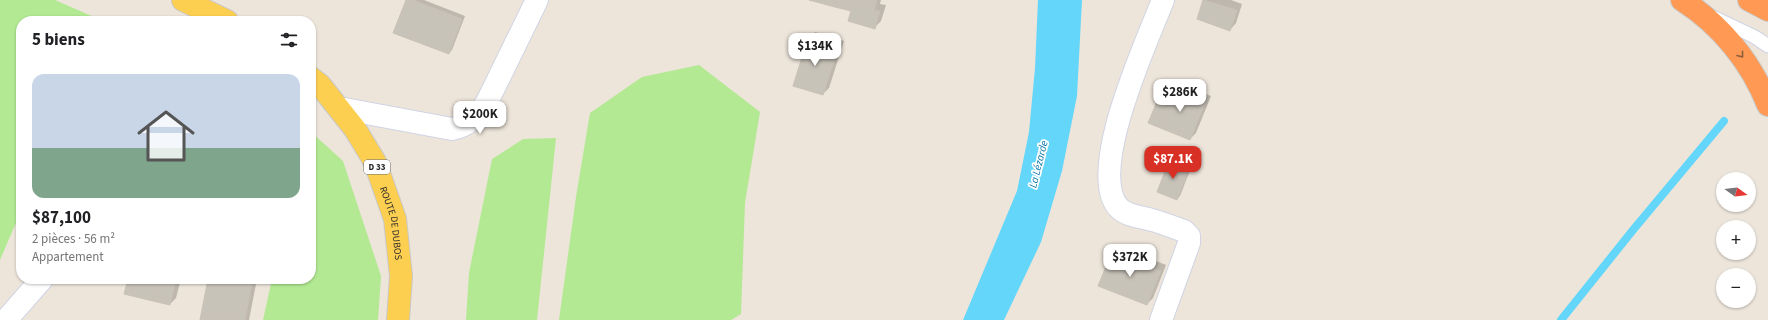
<!DOCTYPE html>
<html lang="fr">
<head>
<meta charset="utf-8">
<style>
  :root { --surface:#fff; --page:#f6f6f6; --text:#202124; --muted:#757577; --line:#e0e0e0; --accent:#d93025 }
  body { margin:0; font-family:"Source Sans 3",sans-serif; background:var(--page); color:var(--text); height:100vh; display:flex; flex-direction:column; font-size:15px; white-space:nowrap }
  * { box-sizing:border-box; margin:0 }
  p { font-size:13px; color:var(--muted) }
  .icon { flex:none; width:22px; height:22px; fill:none; stroke:currentColor; stroke-width:2; stroke-linecap:round; stroke-linejoin:round }
  .map { position:relative; flex:1; overflow:hidden }
  .drawer { position:absolute; left:16px; top:16px; width:300px; height:268px; display:flex; flex-direction:column; background:var(--surface); border-radius:16px; box-shadow:0 1px 3px #0004 }
  .drawer>* { flex:none }
  .needle { width:26px; rotate:105deg }
  .fabs { position:absolute; left:1716px; top:172px; display:grid; gap:8px }
  .fabs a { display:grid; place-items:center; width:40px; height:40px; border-radius:50%; background:var(--surface); box-shadow:0 1px 3px #0004; font-size:20px }
  .price { position:absolute; translate:-50% -34px; padding:0 9px; border-radius:8px; background:#fff; color:#222; font-size:13px; line-height:26px; filter:drop-shadow(0 1px 2px #0008) }
  .price::after { content:''; position:absolute; left:50%; top:24px; width:12px; height:9px; margin-left:-6px; background:inherit; clip-path:polygon(0 0,100% 0,50% 100%) }
  .price.current { background:var(--accent); color:#fff }
  ul { padding:0; list-style:none }
  li { display:grid; align-content:center; gap:8px; height:212px; padding:0 16px }
  li+li { border-top:1px solid var(--line) }
  li span { display:grid; place-items:center; height:124px; border-radius:12px; color:#555 }
  li>.icon { margin-inline-start:auto }
  span .icon { width:72px; height:72px; fill:#fffc; stroke-width:1 }
  li b { font-size:17px }
  h2 { display:flex; justify-content:space-between; align-items:center; height:48px; padding:0 16px; font-size:17px }
  .map>svg:first-child { display:block }
  .green { fill:#b2e992 }
  .water { fill:#64d6f9 }
  .shadow { fill:#0003 }
  .lines { fill:none; stroke-linecap:round; stroke-linejoin:round }
  .stream { stroke:#64d6f9; stroke-width:8 }
  .building { fill:#c8c3b9; stroke:#c9c1b4 }
  .lane-casing { stroke:#d0d4e4; stroke-width:15 }
  .street-casing { stroke:#d0d4e4; stroke-width:24 }
  .primary-casing { stroke:#c8c8c8; stroke-width:24 }
  .highway-casing { stroke:#c8c8c8; stroke-width:24 }
  .lane { stroke:#fff; stroke-width:13 }
  .street { stroke:#fff; stroke-width:22 }
  .primary { stroke:#fdcf50; stroke-width:22 }
  .highway { stroke:#ff9954; stroke-width:22 }
  .oneway { stroke:#8a5c3d }
  .labels { text-anchor:middle; stroke-width:3.5; stroke-linejoin:round; paint-order:stroke }
  .shield { fill:#fff; stroke:#6a6a6a; stroke-width:1 }
  .shield-label { font-size:9px; font-weight:bold; fill:#2a2a2a }
  .street-label { font-size:10px; fill:#2a2a2a; stroke:#fff }
  .water-label { font-size:11px; font-style:italic; fill:#0273a6; stroke:#fff }
</style>
</head>
<body>
<div class="map">
<svg width="1768" height="320" viewBox="0 0 1768 320">
  <rect width="100%" height="100%" fill="#ede5da"/>
  <!-- green -->
  <g class="green">
    <polygon points="0,0 55,0 103,21 21,21 21,211 0,260"/>
    <polygon points="699,65 760,112 745,203 741,314 731,320 559,320 576,197 590,113 642,77"/>
    <polygon points="311,132 343,161 381,276 378,320 263,320 272,279 311,279"/>
    <polygon points="556,138 537,320 466,320 469,273 492,159 523,139"/>
  </g>
  <!-- water -->
  <polygon class="water" points="1038,0 1082,0 1077,96 1062,171 1041,242 1004,320 963,320 1017,191 1029,132 1035,68"/>
  <!-- shadow -->
  <g class="shadow">
    <polygon points="407,0 424,0 465,16 452,50 449,53"/>
    <polygon points="813,0 881,0 880,4 886,5 881,21 875,27 852,10"/>
    <polygon points="1204,0 1231,0 1242,4 1236,23 1230,30 1198,19"/>
    <polygon points="815,32 844,41 829,88 823,94 809,39"/>
    <polygon points="1171,80 1211,96 1196,133 1190,139 1149,122 1164,86"/>
    <polygon points="1173,158 1192,165 1180,196 1177,199 1170,162"/>
    <polygon points="1119,246 1166,265 1153,298 1147,304 1100,285 1113,252"/>
    <polygon points="129,279 181,279 176,298 170,304"/>
    <polygon points="209,279 257,279 249,320 201,320"/>
  </g>
  <g class="lines">
    <!-- stream -->
    <polyline class="stream" points="1561,320 1633,230 1724,121"/>
  </g>
  <!-- building -->
  <g class="building">
    <polygon points="406,0 413,0 462,19 449,54 393,33"/>
    <polygon points="809,0 837,0 835,7"/>
    <polygon points="837,0 877,0 874,10 880,11 875,29 848,21 851,11 835,7"/>
    <polygon points="1203,0 1237,10 1230,31 1197,19"/>
    <polygon points="808,38 838,48 823,95 793,86"/>
    <polygon points="1163,86 1205,103 1190,140 1158,127 1168,103 1158,99"/>
    <polygon points="1158,99 1168,103 1158,127 1148,123"/>
    <polygon points="1169,161 1189,169 1177,200 1157,192"/>
    <polygon points="1112,252 1161,271 1147,305 1098,286"/>
    <polygon points="128,279 159,279 153,301 124,294"/>
    <polygon points="159,279 176,279 170,305 153,301"/>
    <polygon points="208,279 242,279 242,281 252,283 245,320 200,320"/>
  </g>
  <g class="lines">
    <!-- lane casing -->
    <g class="lane-casing">
      <polyline id="lane" points="1713,17 1755,37 1768,46"/>
    </g>
    <!-- street casing -->
    <g class="street-casing">
      <g id="street">
        <path d="M 339,108 L 452,129 C 468,126 479,115 487,102 L 537,0"/>
        <polyline points="6,320 42,279"/>
        <path d="M 1161,320 L 1189,243 L 1189,236 L 1184,231 C 1173,227 1163,223 1152,220 C 1142,217 1128,216 1120,209 C 1084,176 1148,39 1163,0"/>
      </g>
    </g>
    <!-- primary casing -->
    <g class="primary-casing">
      <g id="primary">
        <polyline points="183,0 227,21"/>
        <path id="s1" d="M 311,78 L 320,85 L 355,129 L 375,162 L 395,219 L 401,276 L 398,320"/>
      </g>
    </g>
    <!-- highway casing -->
    <g class="highway-casing">
      <g id="highway">
        <path d="M 1682,0 C 1721,25 1751,62 1768,105"/>
        <polyline points="1749,0 1768,10"/>
      </g>
    </g>
    <!-- lane -->
    <use href="#lane" class="lane"/>
    <!-- street -->
    <use href="#street" class="street"/>
    <!-- primary -->
    <use href="#primary" class="primary"/>
    <!-- highway -->
    <use href="#highway" class="highway"/>
  </g>
  <!-- one-way arrows -->
  <defs><path id="oneway-chevron" d="M-2-3.5L2.5 0L-2 3.5" fill="none" stroke-width="1.6" stroke-linecap="round" stroke-linejoin="round"/></defs>
  <use class="oneway" href="#oneway-chevron" transform="translate(1741 55) rotate(52)"/>
  <g class="labels">
    <!-- shield labels -->
    <rect class="shield" x="364" y="160" width="26" height="14" rx="3"/>
    <g class="shield-label">
      <text x="377" y="170">D 33</text>
    </g>
    <!-- street labels -->
    <g class="street-label">
      <text dy="4" stroke="none"><textPath href="#s1" startOffset="170">ROUTE DE DUBOS</textPath></text>
    </g>
    <!-- water labels -->
    <g class="water-label">
      <text transform="translate(1038 164) rotate(-76)" y="4">La Lézarde</text>
    </g>
  </g>
</svg>
<div class="fabs">
<a><svg class="needle" viewBox="-14 -14 28 28"><path d="M0-13l5 13h-10z" fill="#e53935"/><path d="M0 13l5-13h-10z" fill="#757577"/></svg></a>
<a>+</a>
<a>−</a>
</div>
<b class="price" style="left:815px;top:67px">$134K</b>
<b class="price" style="left:1180px;top:113px">$286K</b>
<b class="price" style="left:480px;top:135px">$200K</b>
<b class="price current" style="left:1173px;top:180px">$87.1K</b>
<b class="price" style="left:1130px;top:278px">$372K</b>
<section class="drawer">
<h2>5 biens<svg class="icon" aria-label="filters" viewBox="0 0 24 24"><path d="M4 7h16M4 17h16"/><circle cx="9" cy="7" r="2"/><circle cx="15" cy="17" r="2"/></svg></h2>
<ul>
<li><span style="background:linear-gradient(#c9d6e8 60%,#7fa58c 0)"><svg class="icon" aria-label="home" viewBox="0 0 24 24"><path d="M3 11l9-7 9 7M6 9v11h12V9"/></svg></span><div><b>$87,100</b><p>2 pièces · 56 m²</p><p>Appartement</p></div></li>
</ul>
</section>
</div>
</body>
</html>
